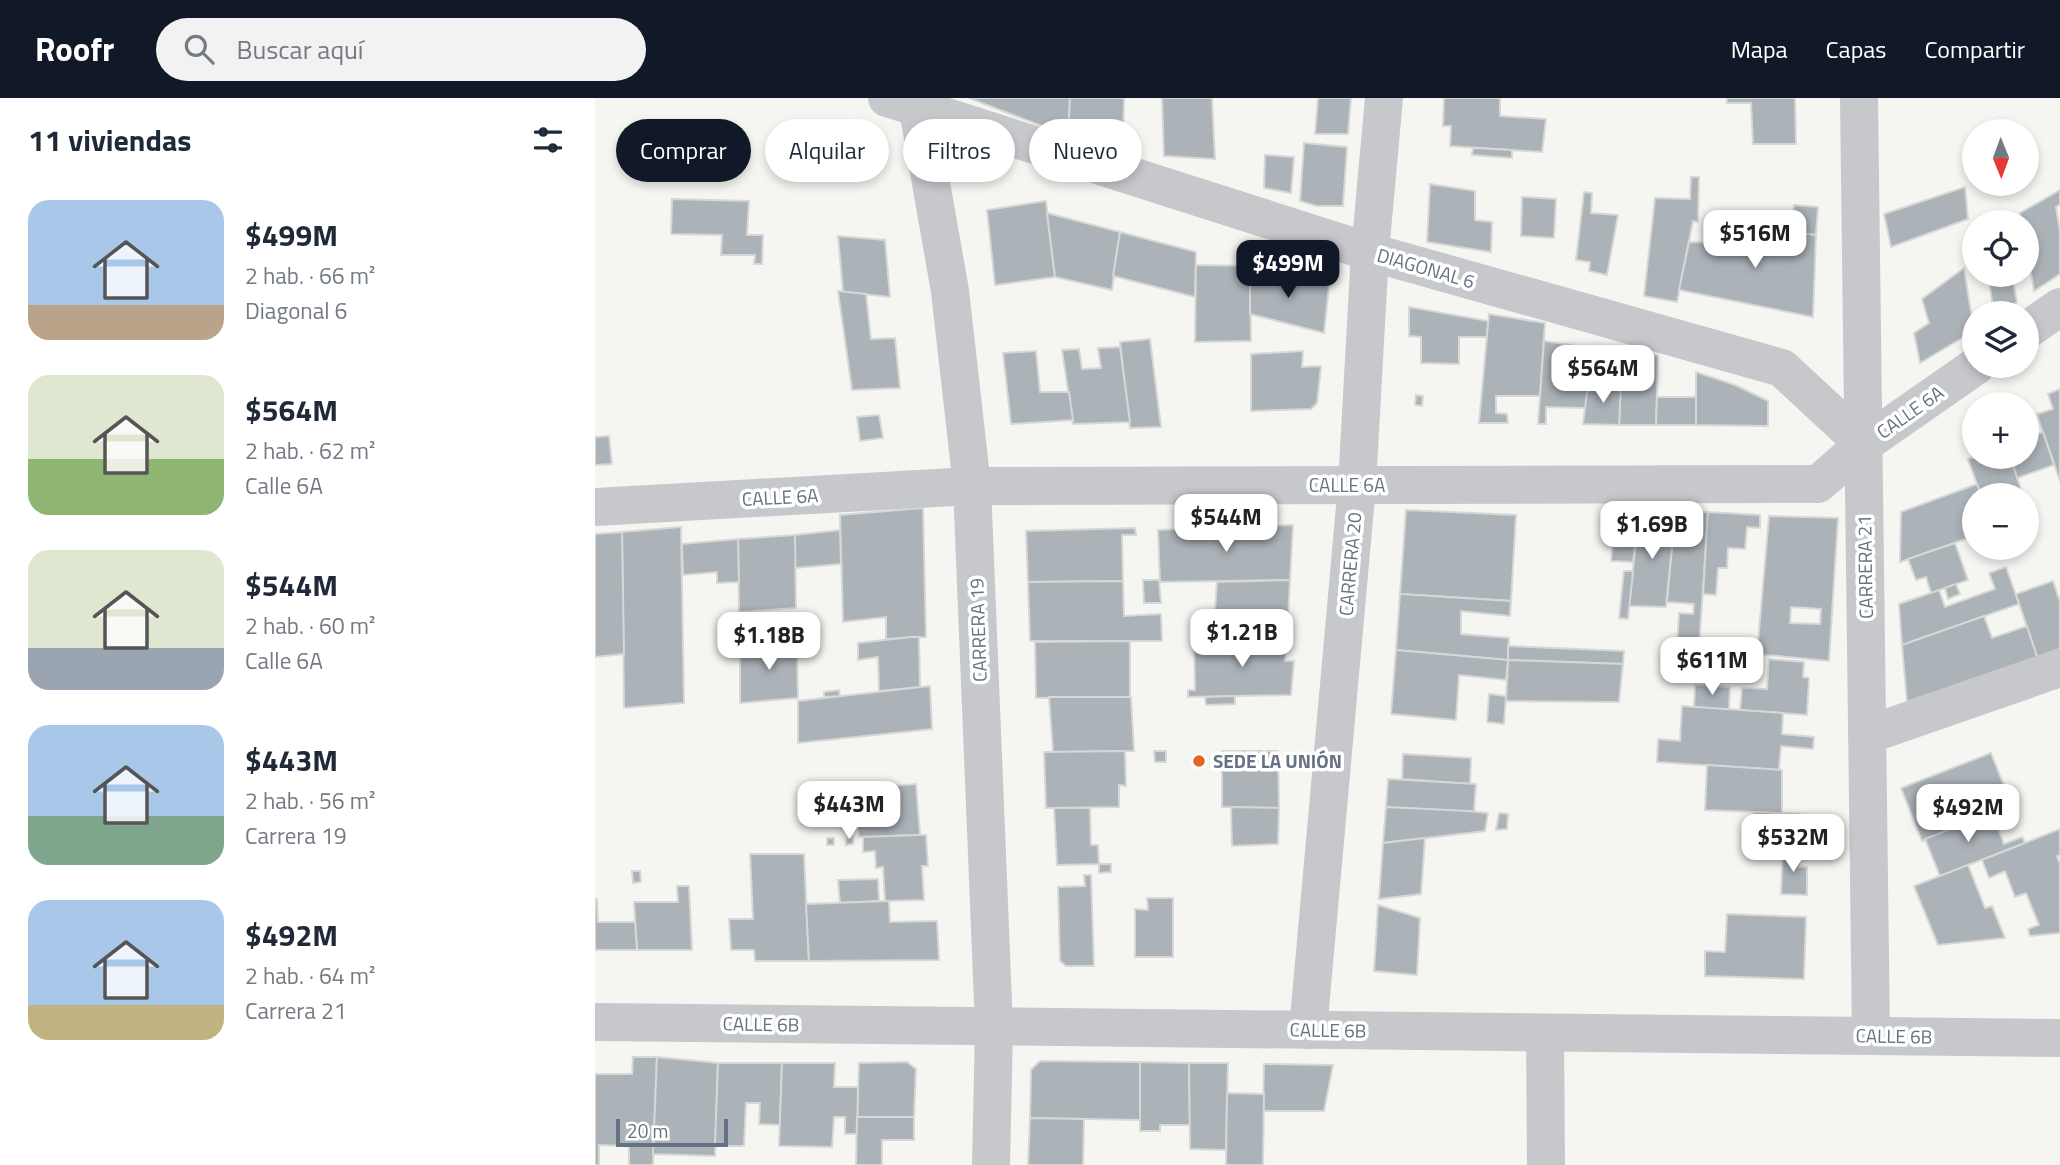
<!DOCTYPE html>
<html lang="es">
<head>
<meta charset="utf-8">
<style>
  :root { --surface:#fff; --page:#f2f2f3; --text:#1f2937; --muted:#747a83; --accent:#111827 }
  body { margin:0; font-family:"Titillium Web",sans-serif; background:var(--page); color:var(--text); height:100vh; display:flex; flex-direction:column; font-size:26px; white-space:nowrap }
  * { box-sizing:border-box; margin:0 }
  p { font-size:23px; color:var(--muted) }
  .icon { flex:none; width:38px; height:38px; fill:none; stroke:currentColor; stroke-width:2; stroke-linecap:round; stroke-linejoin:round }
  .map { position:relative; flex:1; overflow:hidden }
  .panel { display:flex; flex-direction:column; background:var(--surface); width:595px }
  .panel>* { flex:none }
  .top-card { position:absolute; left:21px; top:21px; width:665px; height:63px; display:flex; gap:14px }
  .needle { width:46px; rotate:179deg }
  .controls { position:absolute; left:1367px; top:21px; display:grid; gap:14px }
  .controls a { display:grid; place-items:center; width:77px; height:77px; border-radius:50%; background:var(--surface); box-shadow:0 4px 10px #0003; font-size:35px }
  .scale { position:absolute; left:21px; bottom:18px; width:112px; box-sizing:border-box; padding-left:7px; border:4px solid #647283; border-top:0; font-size:19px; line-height:24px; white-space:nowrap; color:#647283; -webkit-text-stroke:5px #fff; paint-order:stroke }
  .price { position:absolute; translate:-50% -60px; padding:0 16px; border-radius:14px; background:#fff; color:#222; font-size:23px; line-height:46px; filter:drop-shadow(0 2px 4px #0008) }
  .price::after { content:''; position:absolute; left:50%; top:42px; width:21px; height:16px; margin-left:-10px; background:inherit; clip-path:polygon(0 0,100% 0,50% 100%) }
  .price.selected { background:var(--accent); color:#fff }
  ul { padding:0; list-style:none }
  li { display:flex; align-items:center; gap:21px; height:175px; padding:0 28px }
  li span { display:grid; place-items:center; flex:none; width:196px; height:140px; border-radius:21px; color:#555 }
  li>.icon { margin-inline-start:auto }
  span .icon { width:84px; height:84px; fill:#fffc; stroke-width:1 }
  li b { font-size:30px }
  h2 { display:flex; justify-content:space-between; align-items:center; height:84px; padding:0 28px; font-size:30px }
  .pill { padding:0 24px; border-radius:32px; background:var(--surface); box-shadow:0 4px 10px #0003; font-size:24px; line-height:63px }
  .pill.selected { background:var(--accent); color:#fff }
  header { display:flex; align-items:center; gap:42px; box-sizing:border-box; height:98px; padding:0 35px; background:var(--accent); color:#fff }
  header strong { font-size:33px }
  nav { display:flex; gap:38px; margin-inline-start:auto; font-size:24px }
  .search { width:490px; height:63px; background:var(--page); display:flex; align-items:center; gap:18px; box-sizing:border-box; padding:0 24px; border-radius:38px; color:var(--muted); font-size:26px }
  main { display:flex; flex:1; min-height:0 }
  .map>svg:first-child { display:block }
  .building { fill:#abb2b8; stroke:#d7d7d5; stroke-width:2; fill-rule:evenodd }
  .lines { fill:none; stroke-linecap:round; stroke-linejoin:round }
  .minor { stroke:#c6c8cc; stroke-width:38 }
  .poi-dot { fill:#e56523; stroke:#fff; stroke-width:2.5 }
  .labels { text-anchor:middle; stroke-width:7; stroke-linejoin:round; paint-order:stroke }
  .street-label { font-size:19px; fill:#647283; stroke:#fff }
  .poi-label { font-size:19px; font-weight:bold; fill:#647283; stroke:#fff; text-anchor:start }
</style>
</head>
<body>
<header>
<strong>Roofr</strong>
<div class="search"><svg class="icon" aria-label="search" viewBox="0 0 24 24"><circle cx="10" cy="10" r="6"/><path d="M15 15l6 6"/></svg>Buscar aquí</div>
<nav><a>Mapa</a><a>Capas</a><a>Compartir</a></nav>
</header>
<main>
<section class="panel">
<h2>11 viviendas<svg class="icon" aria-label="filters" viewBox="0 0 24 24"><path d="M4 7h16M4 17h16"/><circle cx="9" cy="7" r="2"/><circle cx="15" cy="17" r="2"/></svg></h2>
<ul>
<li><span style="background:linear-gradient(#a9c7e8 75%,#b9a48a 0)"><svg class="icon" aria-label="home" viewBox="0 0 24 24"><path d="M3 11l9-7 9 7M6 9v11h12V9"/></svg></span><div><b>$499M</b><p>2 hab. · 66 m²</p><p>Diagonal 6</p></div></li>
<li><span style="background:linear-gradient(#dfe7d0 60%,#8fb573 0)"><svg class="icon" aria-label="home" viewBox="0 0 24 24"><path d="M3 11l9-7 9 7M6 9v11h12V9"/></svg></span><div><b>$564M</b><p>2 hab. · 62 m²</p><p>Calle 6A</p></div></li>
<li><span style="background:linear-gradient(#dfe7d0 70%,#9aa5b1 0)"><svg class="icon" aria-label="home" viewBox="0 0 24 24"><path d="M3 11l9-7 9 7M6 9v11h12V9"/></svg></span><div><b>$544M</b><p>2 hab. · 60 m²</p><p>Calle 6A</p></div></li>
<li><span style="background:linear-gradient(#a9c7e8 65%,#7fa58c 0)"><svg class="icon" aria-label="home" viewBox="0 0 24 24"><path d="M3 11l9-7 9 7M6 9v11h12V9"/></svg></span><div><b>$443M</b><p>2 hab. · 56 m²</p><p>Carrera 19</p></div></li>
<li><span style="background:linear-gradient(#a9c7e8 75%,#c2b280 0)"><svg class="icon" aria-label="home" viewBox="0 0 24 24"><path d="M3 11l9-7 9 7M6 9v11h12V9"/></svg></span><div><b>$492M</b><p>2 hab. · 64 m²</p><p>Carrera 21</p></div></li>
</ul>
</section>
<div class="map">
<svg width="1465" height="1067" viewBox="0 0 1465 1067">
  <rect width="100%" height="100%" fill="#f5f6f2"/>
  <!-- building -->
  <g class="building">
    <polygon points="374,0 475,0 473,38"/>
    <polygon points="475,0 529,0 528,47 498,38 498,45 473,38"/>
    <polygon points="567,0 617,0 620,61 569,58"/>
    <polygon points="723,0 756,0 753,36 720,36"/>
    <polygon points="849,0 905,0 905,18 951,21 947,54 855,48 856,28 848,28"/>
    <polygon points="1132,0 1200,0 1201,46 1158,46 1156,5 1132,5"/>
    <polygon points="709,45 752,49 748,108 722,108 705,103"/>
    <polygon points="878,50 917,52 917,60 877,57"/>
    <polygon points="670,57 699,59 696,95 669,90"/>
    <polygon points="1096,79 1104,79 1103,124 1098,123 1082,204 1049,198 1060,100 1095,101"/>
    <polygon points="835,86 880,93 880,122 897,124 896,154 832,144"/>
    <polygon points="1370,89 1373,121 1296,149 1289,116"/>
    <polygon points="1465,92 1465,106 1461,109 1465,134 1465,176 1439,193 1432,152 1432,124 1426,124 1425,115"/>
    <polygon points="989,94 997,95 996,115 1023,117 1012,177 994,173 995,164 981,162"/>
    <polygon points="927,99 961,101 959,140 926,138"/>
    <polygon points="77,101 154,103 152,137 168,137 167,166 159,166 160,157 126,157 127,137 76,136"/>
    <polygon points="451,103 460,179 400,187 392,112"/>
    <polygon points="1199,107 1223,109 1221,137 1197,134"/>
    <polygon points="452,115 525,134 517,192 460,179"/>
    <polygon points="1135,128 1221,137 1218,219 1084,192 1094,144 1134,145"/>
    <polygon points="525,134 601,154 600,199 518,178"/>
    <polygon points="243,138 290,142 295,199 248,194"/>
    <polygon points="601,167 655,168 656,243 600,244"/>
    <polygon points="655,168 734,188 729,235 655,216"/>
    <polygon points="1369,170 1379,233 1325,265 1319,235 1334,225 1327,201"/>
    <polygon points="1393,177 1417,177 1422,204 1406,215 1399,215"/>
    <polygon points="243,193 271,196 276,241 300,240 305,290 257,292"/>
    <polygon points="814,209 893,223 892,239 864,239 864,266 826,265 826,239 814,238"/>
    <polygon points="894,216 950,225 945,298 901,298 901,315 912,316 913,325 884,325"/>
    <polygon points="555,241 566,329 535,330 525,244"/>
    <polygon points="949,243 977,247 976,258 995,261 991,310 951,309 951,326 943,326"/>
    <polygon points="525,249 535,324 478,326 467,252 484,251 487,271 506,270 503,250"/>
    <polygon points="1027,249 1063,258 1061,327 1024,327"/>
    <polygon points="441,253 445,294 474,294 478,322 416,326 408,255"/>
    <polygon points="708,253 707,269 726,268 722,305 716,311 656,313 656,256"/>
    <polygon points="1101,274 1140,287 1173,303 1173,328 1101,327"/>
    <polygon points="993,287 1026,288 1024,327 988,326"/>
    <polygon points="1465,291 1465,383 1442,316 1458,311 1453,296"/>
    <polygon points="821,297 828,298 827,308 820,307"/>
    <polygon points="1062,299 1101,299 1101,327 1061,327"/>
    <polygon points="284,317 288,340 265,343 262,319"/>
    <polygon points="1448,334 1459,367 1422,380 1415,359 1432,359 1432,340"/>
    <polygon points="14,338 17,366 0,367 0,339"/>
    <polygon points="1379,359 1415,359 1428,397 1386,397 1373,361"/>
    <polygon points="1382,386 1386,397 1379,397 1379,438 1305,464 1306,414"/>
    <polygon points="328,410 331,539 291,541 291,519 248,524 245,417"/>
    <polygon points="811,412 921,417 916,503 805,496"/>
    <polygon points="1080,414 1113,414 1104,551 1082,549 1084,515 1098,516 1099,506 1072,504"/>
    <polygon points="1113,414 1165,417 1165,430 1152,429 1150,451 1133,450 1132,470 1123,470 1121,497 1108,496"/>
    <polygon points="1044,416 1080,418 1071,509 1034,508"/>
    <path d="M 1174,418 L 1243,420 L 1234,563 L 1162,556 ZM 1196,509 L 1226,511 L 1225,526 L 1195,525 Z"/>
    <polygon points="1020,424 1043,425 1038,464 1016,463"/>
    <polygon points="698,427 695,482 565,484 563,432"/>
    <polygon points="86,429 89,605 29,610 27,434"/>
    <polygon points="540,430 541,437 527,437 528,483 433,484 431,433"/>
    <polygon points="245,432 246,466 200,470 200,437"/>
    <polygon points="27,434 29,556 0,559 0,436"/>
    <polygon points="200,437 201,510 144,514 143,441"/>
    <polygon points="143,441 144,484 122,485 122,474 88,477 87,446"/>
    <polygon points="1360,445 1373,482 1336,495 1331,479 1321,482 1313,461"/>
    <polygon points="1411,469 1424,506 1307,547 1304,506 1344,492 1350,509 1400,491 1394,475"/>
    <polygon points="1029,473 1038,473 1033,521 1024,520"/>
    <polygon points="548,482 564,482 566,505 549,505"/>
    <polygon points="695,482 692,541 655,542 655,512 620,512 622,484"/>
    <polygon points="528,483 529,518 566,516 567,543 435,543 433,484"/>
    <polygon points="1458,483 1465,504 1465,551 1442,559 1421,496"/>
    <polygon points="1361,486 1365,496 1353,501 1350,490"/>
    <polygon points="805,496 916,503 915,518 866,513 866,536 914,540 913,562 801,552"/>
    <polygon points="215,516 215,533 201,535 201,518"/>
    <polygon points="1389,518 1397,540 1432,528 1442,559 1312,604 1307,547"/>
    <polygon points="316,539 324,539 325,589 284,593 283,559 263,562 263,545"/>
    <polygon points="692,541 690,563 699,563 696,597 593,599 593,592 600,592 599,543"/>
    <polygon points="535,543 535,599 441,600 440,544"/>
    <polygon points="202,544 203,600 145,605 145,548"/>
    <polygon points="913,548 1029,553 1028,566 913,562"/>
    <polygon points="801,552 913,562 911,582 864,577 861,622 796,616"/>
    <polygon points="1174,561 1209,564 1208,579 1214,580 1212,617 1145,612 1147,590 1172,591"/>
    <polygon points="913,562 1028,566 1024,604 911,603"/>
    <polygon points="1100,587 1135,589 1134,612 1099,609"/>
    <polygon points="335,588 337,631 203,645 203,603"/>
    <polygon points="244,592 245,598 229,599 229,594"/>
    <polygon points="894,596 911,598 909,626 892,624"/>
    <polygon points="640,598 640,606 611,607 610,599"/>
    <polygon points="454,599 536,599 539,653 458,654"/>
    <polygon points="1087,608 1188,615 1187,636 1219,639 1218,651 1186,648 1184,672 1062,664 1063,641 1085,643"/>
    <polygon points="530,653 531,688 524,687 524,709 451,710 449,654"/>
    <polygon points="559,653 571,653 571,664 560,664"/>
    <polygon points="627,653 683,653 684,710 627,709"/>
    <polygon points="1396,655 1417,708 1327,743 1306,690"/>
    <polygon points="808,656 876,660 875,686 807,681"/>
    <polygon points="1112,667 1187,672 1187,715 1110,712"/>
    <polygon points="793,681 881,686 879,714 791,709"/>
    <polygon points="321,686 325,737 264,739 259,691"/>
    <polygon points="636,709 684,710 683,746 637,748"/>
    <polygon points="791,709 873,713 893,715 890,733 788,745"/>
    <polygon points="459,710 495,710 496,747 503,747 504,766 462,767"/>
    <polygon points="215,712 215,726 207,726 207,713"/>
    <polygon points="1159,714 1205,716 1204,732 1215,733 1213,752 1155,747"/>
    <polygon points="904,715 913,716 912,731 901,732"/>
    <polygon points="1397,715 1409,746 1427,739 1430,745 1345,778 1330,741"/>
    <polygon points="1465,731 1465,757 1462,758 1465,766 1465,835 1435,838 1433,831 1444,827 1431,795 1420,799 1410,773 1394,780 1387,762"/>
    <polygon points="325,737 331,737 333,768 327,768 329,802 290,803 288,769 281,770 280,753 268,754 268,739"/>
    <polygon points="258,739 258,746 251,747 251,740"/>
    <rect x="232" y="740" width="7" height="7"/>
    <polygon points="830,740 826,796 784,801 788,745"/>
    <polygon points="1188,750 1204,751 1204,769 1212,769 1212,797 1186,796"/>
    <polygon points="155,756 209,756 214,863 160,863 159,852 136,852 134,821 158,821"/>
    <polygon points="504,766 516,766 516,774 504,775"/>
    <polygon points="1373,767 1390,810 1397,808 1410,840 1343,847 1319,788"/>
    <polygon points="37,773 45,773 46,784 38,785"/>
    <polygon points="489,777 496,777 499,868 471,868 465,863 463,789 490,788"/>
    <polygon points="283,781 284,803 245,805 243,782"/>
    <polygon points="82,788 94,788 97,852 42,852 39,804 83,804"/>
    <polygon points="552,800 578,800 578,859 540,859 540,811 553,812"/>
    <polygon points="0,801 2,801 3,824 40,824 42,852 0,852"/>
    <polygon points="294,803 295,824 342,823 344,862 214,863 211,806"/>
    <polygon points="783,807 825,820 822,877 779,873"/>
    <polygon points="1132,816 1211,819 1209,881 1110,878 1110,853 1130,854"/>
    <polygon points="38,959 62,959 58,1067 34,1067 34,1048 4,1047 4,1067 0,1067 0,976 37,976"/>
    <polygon points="62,959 123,965 120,1058 58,1056"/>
    <polygon points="445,963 545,964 545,1022 435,1020 436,972"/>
    <polygon points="312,964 321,971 319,1019 262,1019 264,965"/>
    <polygon points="545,964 594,965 595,1027 565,1027 565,1033 545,1033"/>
    <polygon points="123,965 187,965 185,1027 164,1026 165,1005 151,1005 149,1048 120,1048"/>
    <polygon points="187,965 240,965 239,989 263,989 262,1036 250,1036 250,1019 239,1019 237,1049 184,1048"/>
    <polygon points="594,965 633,965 631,1052 595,1051"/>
    <polygon points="669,966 738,967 729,1013 668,1013"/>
    <polygon points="632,995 669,996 668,1067 631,1067"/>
    <polygon points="262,1019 319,1019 319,1042 287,1042 287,1067 261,1067"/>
    <polygon points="435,1020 489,1021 488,1067 433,1067"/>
  </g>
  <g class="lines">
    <!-- minor -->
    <g class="minor">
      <polyline points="292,0 775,154 1187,270 1269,346"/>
      <polyline points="321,0 355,193 377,388 399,929 396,1067"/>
      <polyline points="1264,0 1276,938"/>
      <polyline points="1432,232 1465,209"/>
      <polyline points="0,409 377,388 1223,386 1269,346 1381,268"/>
      <polyline points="1272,637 1465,570"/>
      <polyline points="0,924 1465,940"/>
      <polyline points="713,932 762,387 775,154 789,0"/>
      <polyline points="950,935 951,1067"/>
    </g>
  </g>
  <!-- markers -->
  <circle class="poi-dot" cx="604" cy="663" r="7"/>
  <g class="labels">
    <!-- street labels -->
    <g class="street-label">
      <text transform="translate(831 170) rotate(16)" y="7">DIAGONAL 6</text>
      <text transform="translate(1315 314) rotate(-35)" y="7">CALLE 6A</text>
      <text x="752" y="394">CALLE 6A</text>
      <text transform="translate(185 399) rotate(-3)" y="7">CALLE 6A</text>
      <text transform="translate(755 466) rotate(-85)" y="7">CARRERA 20</text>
      <text transform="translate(1270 469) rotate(-91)" y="7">CARRERA 21</text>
      <text transform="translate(383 532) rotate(-92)" y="7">CARRERA 19</text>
      <text transform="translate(166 926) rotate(1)" y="7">CALLE 6B</text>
      <text transform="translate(733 932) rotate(1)" y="7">CALLE 6B</text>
      <text transform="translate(1299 938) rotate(1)" y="7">CALLE 6B</text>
    </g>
    <!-- poi labels -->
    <g class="poi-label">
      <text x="618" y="670">SEDE LA UNIÓN</text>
    </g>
  </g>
</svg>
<div class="controls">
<a><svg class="needle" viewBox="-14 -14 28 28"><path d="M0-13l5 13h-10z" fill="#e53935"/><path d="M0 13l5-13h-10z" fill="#747a83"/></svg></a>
<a><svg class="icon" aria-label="locate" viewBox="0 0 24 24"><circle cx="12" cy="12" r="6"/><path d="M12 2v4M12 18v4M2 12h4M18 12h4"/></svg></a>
<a><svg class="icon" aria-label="layers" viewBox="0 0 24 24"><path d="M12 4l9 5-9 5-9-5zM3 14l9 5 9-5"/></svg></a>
<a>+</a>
<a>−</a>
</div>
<div class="scale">20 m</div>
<b class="price" style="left:1160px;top:172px">$516M</b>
<b class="price selected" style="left:693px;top:202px">$499M</b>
<b class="price" style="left:1008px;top:307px">$564M</b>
<b class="price" style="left:631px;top:456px">$544M</b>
<b class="price" style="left:1057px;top:463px">$1.69B</b>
<b class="price" style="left:647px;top:571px">$1.21B</b>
<b class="price" style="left:174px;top:574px">$1.18B</b>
<b class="price" style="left:1117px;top:599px">$611M</b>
<b class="price" style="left:254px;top:743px">$443M</b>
<b class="price" style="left:1373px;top:746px">$492M</b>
<b class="price" style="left:1198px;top:776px">$532M</b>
<div class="top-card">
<a class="pill selected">Comprar</a>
<a class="pill">Alquilar</a>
<a class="pill">Filtros</a>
<a class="pill">Nuevo</a>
</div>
</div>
</main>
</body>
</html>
